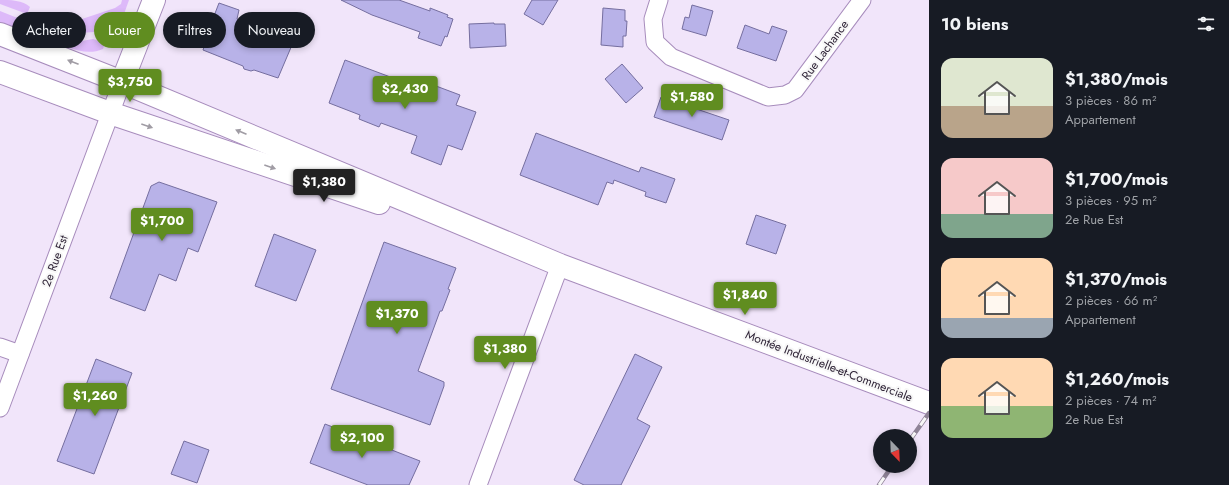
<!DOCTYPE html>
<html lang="fr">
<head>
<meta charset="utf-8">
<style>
  :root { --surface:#171b24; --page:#20242c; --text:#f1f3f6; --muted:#9ea1a6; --accent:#608d20 }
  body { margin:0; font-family:Jost,sans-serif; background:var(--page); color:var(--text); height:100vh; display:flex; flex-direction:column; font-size:15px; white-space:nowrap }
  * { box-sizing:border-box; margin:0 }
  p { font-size:13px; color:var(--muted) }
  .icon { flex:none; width:22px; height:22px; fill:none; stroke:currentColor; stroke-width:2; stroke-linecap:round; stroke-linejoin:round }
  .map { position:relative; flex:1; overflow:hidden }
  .panel { display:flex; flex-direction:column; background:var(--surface); width:300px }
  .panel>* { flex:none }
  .guide { position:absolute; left:12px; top:12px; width:380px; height:36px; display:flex; gap:8px }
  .needle { width:26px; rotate:157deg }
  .controls { position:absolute; left:873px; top:429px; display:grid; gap:8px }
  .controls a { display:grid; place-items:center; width:44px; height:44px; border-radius:50%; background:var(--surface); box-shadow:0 2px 6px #0003; font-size:20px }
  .price { position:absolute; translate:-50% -34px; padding:0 9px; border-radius:4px; background:var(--accent); color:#fff; font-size:13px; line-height:26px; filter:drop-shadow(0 1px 2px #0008) }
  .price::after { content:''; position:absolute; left:50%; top:24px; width:12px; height:9px; margin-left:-6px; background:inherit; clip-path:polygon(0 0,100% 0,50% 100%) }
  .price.on { background:#222; color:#fff }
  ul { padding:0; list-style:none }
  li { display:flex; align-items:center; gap:12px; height:100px; padding:0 12px }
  li span { display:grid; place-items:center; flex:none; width:112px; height:80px; border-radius:12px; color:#555 }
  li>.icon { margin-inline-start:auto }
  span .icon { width:48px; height:48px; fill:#fffc; stroke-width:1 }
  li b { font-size:17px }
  h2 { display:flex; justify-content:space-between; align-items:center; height:48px; padding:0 12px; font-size:17px }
  .pill { padding:0 14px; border-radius:18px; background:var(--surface); box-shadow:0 2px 6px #0003; font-size:14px; line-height:36px }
  .pill.on { background:var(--accent); color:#fff }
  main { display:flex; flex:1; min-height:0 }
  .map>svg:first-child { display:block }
  .green { fill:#ddb9f9 }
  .building { fill:#b8b2e8; stroke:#756e9f }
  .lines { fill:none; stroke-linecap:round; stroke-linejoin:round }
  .minor-casing { stroke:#a78cbc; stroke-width:19 }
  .tertiary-casing { stroke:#a78cbc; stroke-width:24 }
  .secondary-casing { stroke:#a78cbc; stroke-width:24 }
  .minor { stroke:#fff; stroke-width:17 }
  .tertiary { stroke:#fff; stroke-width:22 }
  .secondary { stroke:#fff; stroke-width:22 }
  .rail-casing { stroke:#8f8397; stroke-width:4.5 }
  .rail { stroke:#f7f7f7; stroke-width:3; stroke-dasharray:9; stroke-linecap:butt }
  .oneway { fill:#a09ca4 }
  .labels { text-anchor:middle; stroke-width:4; stroke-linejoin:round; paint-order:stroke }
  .street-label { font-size:12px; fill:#2d2235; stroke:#f7f7f7 }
</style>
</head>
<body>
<main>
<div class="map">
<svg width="929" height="485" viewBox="0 0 929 485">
  <rect width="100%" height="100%" fill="#f1e5fa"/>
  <!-- green -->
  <g class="green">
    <path d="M 0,0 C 10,0 23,0 30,7 L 27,14 L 0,4 Z"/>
    <polygon points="122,0 129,0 124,14 112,24 108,35 94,32 79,33 53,24 55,18 59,16 73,20 82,19 115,8 121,4"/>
    <polygon points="0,11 25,21 20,30 0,23"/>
    <path d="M 50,30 L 82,41 L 93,39 L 105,43 L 103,49 C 85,57 65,46 48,40 Z"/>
  </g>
  <!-- building -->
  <g class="building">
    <polygon points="341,0 399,0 430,11 430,8 448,15 447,17 453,19 447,37 445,36 441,46 418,38 420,32 372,15"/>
    <polygon points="532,0 558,0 543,25 524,14"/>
    <polygon points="219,3 239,10 237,19 292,39 291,44 292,45 278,78 254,70 251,71 244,69 243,66 203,50 204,47 202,47"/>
    <polygon points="692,5 713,11 706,36 682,29 685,17 689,18"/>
    <polygon points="603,8 625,10 625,21 627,21 626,36 623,36 623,47 601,45"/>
    <polygon points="494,23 494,24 505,24 506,46 470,48 469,24"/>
    <polygon points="745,25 769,34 772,26 787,31 776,61 737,48"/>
    <polygon points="345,60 433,93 436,86 460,95 456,105 476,112 462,150 448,145 441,165 411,153 417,136 381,123 379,127 359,119 360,115 329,103"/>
    <polygon points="622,64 643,88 626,103 605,79"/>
    <polygon points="661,97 729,120 722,140 654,117"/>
    <polygon points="536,133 639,172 641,167 675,179 666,203 645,196 646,192 614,180 613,184 607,182 598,205 520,175"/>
    <polygon points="159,182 217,202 198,252 188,248 176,281 159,274 145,311 110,298 151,186"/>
    <polygon points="756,215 786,225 776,254 746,244"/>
    <polygon points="274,234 316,250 296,301 255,286"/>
    <polygon points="384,242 456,268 448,289 450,290 442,311 440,311 418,371 444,382 444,386 430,425 331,389"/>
    <polygon points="635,354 662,367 637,419 650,426 621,485 584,485 574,480"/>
    <polygon points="96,359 132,373 94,474 57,461"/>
    <polygon points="325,424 420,461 409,485 368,485 310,463"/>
    <polygon points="184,441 209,450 197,483 171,474"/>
  </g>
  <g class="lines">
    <!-- minor casing -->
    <g class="minor-casing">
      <g id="minor">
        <polyline points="659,0 653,19 655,42 671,57 768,97 785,95 795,90 862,0"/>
        <polyline points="0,347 20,354"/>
        <polyline points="0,408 122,82"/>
        <polyline points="478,485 560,265"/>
      </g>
    </g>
    <!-- tertiary casing -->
    <g class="tertiary-casing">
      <polyline id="tertiary" points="122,82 154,0"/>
    </g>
    <!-- secondary casing -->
    <g class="secondary-casing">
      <g id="secondary">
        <polyline points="0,34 122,82 560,265 929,403"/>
        <polyline points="0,72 110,113 379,203"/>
      </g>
    </g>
    <!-- minor -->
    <use href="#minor" class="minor"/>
    <!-- tertiary -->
    <use href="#tertiary" class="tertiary"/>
    <!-- secondary -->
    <use href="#secondary" class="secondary"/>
    <!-- rail casing -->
    <g class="rail-casing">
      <g id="rail">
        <polyline points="910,440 929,413"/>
        <polyline points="879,485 892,466"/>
      </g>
    </g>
    <!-- rail -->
    <use href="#rail" class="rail"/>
  </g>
  <!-- one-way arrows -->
  <defs><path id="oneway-solid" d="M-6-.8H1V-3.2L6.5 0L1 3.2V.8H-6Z"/></defs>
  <g class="oneway">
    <use href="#oneway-solid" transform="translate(73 62) rotate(-159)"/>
    <use href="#oneway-solid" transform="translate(147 126) rotate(19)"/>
    <use href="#oneway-solid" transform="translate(241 132) rotate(-157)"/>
    <use href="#oneway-solid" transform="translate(270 167) rotate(19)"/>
  </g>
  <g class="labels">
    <!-- street labels -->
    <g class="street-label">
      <text transform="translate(825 50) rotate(-54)" y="4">Rue Lachance</text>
      <text transform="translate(55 261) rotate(-70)" y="4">2e Rue Est</text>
      <text transform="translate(829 366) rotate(21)" y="4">Montée Industrielle-et-Commerciale</text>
    </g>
  </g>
</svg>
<div class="controls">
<a><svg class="needle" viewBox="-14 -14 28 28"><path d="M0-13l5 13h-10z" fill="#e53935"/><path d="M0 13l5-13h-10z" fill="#9ea1a6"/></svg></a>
</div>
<b class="price" style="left:130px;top:103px">$3,750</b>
<b class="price" style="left:405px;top:110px">$2,430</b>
<b class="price" style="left:692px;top:118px">$1,580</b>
<b class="price on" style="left:324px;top:203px">$1,380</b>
<b class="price" style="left:162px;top:242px">$1,700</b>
<b class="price" style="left:745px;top:316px">$1,840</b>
<b class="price" style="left:397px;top:335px">$1,370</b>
<b class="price" style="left:505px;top:370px">$1,380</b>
<b class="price" style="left:95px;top:417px">$1,260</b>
<b class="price" style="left:362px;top:459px">$2,100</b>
<div class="guide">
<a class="pill">Acheter</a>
<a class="pill on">Louer</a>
<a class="pill">Filtres</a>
<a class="pill">Nouveau</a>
</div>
</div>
<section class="panel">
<h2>10 biens<svg class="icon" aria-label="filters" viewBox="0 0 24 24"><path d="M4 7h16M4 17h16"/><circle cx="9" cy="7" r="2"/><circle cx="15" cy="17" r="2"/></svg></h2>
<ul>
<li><span style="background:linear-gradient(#dfe7d0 60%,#b9a48a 0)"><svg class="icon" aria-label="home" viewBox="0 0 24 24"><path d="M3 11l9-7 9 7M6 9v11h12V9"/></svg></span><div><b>$1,380/mois</b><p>3 pièces · 86 m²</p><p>Appartement</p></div></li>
<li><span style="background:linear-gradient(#f6c9c9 70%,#7fa58c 0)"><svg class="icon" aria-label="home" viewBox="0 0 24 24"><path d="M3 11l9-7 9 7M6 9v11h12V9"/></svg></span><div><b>$1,700/mois</b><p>3 pièces · 95 m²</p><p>2e Rue Est</p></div></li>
<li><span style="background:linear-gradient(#ffd9b3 75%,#9aa5b1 0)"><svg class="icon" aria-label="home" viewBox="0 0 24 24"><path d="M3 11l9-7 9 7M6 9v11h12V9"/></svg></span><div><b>$1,370/mois</b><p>2 pièces · 66 m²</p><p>Appartement</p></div></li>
<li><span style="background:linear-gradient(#ffd9b3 60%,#8fb573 0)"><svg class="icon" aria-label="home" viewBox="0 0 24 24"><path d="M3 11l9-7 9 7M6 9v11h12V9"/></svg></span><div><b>$1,260/mois</b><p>2 pièces · 74 m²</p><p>2e Rue Est</p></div></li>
</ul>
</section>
</main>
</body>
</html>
